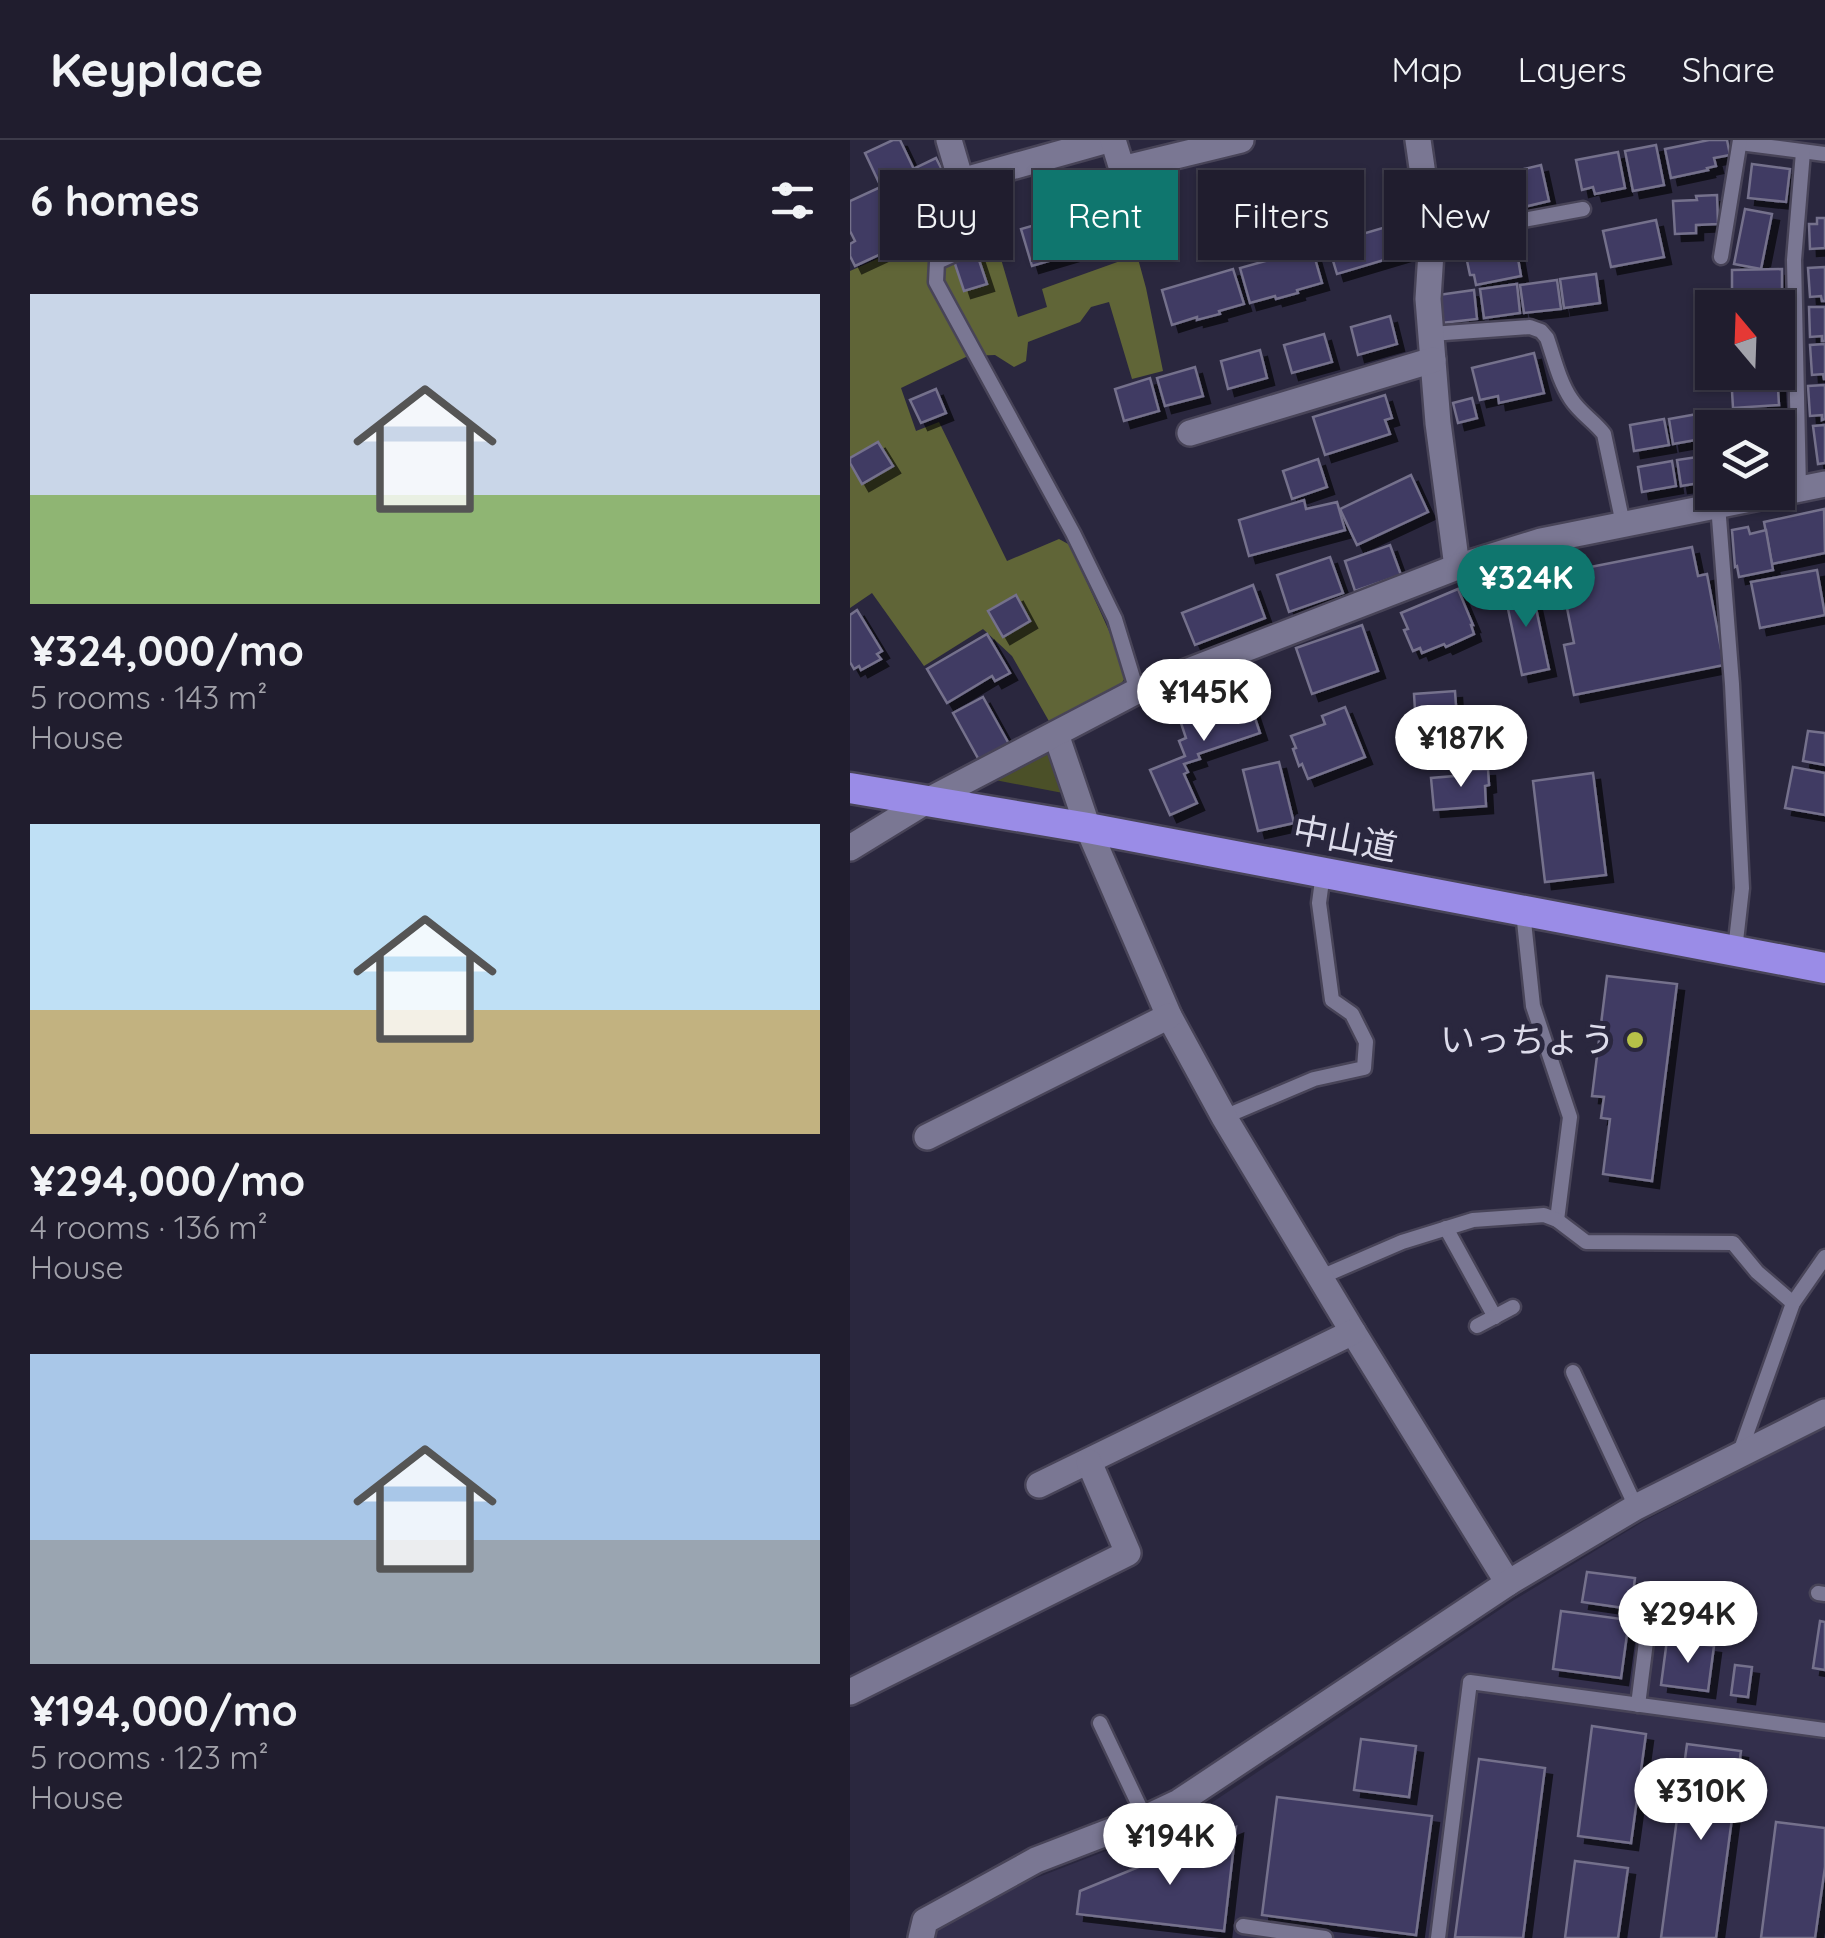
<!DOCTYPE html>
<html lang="en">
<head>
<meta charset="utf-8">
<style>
  :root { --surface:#201d2e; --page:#2d2a3a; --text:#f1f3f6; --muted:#a2a2aa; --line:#3d3b4a; --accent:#0f766e }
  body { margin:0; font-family:Quicksand,"Noto Sans JP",sans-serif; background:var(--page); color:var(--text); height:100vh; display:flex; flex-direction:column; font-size:38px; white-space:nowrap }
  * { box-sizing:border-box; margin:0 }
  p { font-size:32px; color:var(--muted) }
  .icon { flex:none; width:55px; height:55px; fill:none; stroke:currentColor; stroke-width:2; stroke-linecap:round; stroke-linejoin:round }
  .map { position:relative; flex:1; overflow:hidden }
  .drawer { display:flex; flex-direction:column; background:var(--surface); width:850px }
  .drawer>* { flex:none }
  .top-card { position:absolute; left:30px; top:30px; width:795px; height:90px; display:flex; gap:20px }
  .needle { width:65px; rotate:341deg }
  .buttons { position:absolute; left:845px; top:150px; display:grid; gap:20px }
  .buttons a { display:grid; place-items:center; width:100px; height:100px; border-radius:0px; background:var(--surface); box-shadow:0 2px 8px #0004,0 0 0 2px var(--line); font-size:50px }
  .price { position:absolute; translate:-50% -85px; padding:0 22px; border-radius:35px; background:#fff; color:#222; font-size:32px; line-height:65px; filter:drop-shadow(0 2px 5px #0008) }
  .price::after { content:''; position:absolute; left:50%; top:60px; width:30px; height:22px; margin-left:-15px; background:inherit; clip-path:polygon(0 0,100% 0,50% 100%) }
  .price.on { background:var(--accent); color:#fff }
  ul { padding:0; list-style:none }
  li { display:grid; align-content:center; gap:20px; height:530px; padding:0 30px }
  li span { display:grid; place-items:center; height:310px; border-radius:0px; color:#555 }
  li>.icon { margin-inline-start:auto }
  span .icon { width:180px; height:180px; fill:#fffc; stroke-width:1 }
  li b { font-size:42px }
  h2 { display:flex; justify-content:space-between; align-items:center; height:120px; padding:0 30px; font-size:42px }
  .tag { padding:0 35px; border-radius:0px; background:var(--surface); box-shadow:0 2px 8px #0004,0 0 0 2px var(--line); font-size:35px; line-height:90px }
  .tag.on { background:var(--accent); color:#fff }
  header { display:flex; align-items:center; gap:60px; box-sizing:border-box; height:140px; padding:0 50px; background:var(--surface); border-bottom:2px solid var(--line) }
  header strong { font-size:48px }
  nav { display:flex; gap:55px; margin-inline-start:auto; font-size:35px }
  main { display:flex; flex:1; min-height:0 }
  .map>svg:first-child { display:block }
  .built { fill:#332f4c }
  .green { fill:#4b5028 }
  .forest { fill:#606537 }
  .building { fill:#413b63; stroke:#74718c; stroke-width:2.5; filter:url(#shadow) }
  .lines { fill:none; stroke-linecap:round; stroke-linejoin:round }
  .lane-casing { stroke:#484458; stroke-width:19 }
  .street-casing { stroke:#484458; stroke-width:30 }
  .highway-casing { stroke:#484458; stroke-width:35 }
  .lane { stroke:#7a7793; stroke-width:14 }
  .street { stroke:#7a7793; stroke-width:25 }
  .highway { stroke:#9a8ce7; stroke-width:30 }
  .poi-dot { fill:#b6c148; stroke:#2a273e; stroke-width:4 }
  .labels { text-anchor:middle; stroke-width:10; stroke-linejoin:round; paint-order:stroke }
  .street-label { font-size:35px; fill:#dddceb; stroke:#2a273e }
  .poi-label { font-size:35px; fill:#dddceb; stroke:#2a273e; text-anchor:end }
</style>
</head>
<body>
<header>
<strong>Keyplace</strong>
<nav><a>Map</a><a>Layers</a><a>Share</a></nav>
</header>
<main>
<section class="drawer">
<h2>6 homes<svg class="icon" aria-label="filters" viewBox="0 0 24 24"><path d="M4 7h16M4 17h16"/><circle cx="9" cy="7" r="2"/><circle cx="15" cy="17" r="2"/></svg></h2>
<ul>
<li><span style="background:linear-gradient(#c9d6e8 65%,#8fb573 0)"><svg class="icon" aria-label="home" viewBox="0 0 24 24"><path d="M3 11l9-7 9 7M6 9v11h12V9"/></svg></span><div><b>¥324,000/mo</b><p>5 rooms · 143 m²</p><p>House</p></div></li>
<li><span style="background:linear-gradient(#bfe0f5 60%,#c2b280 0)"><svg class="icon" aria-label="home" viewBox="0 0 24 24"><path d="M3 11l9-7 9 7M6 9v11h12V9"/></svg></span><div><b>¥294,000/mo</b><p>4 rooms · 136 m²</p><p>House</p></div></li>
<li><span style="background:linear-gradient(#a9c7e8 60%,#9aa5b1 0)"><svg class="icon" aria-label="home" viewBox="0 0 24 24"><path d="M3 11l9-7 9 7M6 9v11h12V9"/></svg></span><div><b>¥194,000/mo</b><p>5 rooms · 123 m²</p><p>House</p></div></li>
</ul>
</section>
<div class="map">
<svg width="975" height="1798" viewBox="0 0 975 1798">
  <defs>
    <filter id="shadow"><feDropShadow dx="7" dy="7" stdDeviation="0" flood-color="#0009"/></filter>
  </defs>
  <rect width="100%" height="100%" fill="#2a273e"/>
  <!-- built -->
  <polygon class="built" points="975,1288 975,1798 71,1798 75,1781 336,1680 664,1460 794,1381"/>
  <!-- green -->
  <polygon class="green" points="198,612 213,653 145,640"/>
  <!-- forest -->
  <polygon class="forest" points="129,44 168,177 197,167 192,149 287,115 296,148 313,231 282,239 259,162 241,167 230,182 178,202 176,221 164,227 145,215 118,216 51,248 66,291 89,282 157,421 209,399 220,405 265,504 275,538 271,544 200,583 162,516 133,489 74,526 22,453 0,468 0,131 79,96 87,106 118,98 109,52"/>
  <!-- building -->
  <g class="building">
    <polygon points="43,0 50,0 88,80 71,88 48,39 31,47 15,13"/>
    <polygon points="859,0 877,0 880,15 864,18 866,26 857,28 858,30 821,38 815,9"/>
    <polygon points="806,5 814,45 783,51 775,11"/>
    <polygon points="768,12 775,48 745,54 743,47 732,50 726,20"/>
    <polygon points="86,18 100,46 77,57 63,29"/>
    <polygon points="902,24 940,29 936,62 898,58"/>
    <polygon points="691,25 699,61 653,72 645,36"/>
    <polygon points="631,36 638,71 591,79 585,44"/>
    <polygon points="48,39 74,94 5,126 0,116 0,104 5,101 0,91 0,61"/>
    <polygon points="867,55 868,84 846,85 846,93 825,94 823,61 847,60 846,56"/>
    <polygon points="265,61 276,98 182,126 171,89 206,79 204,74 232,67 233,71"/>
    <polygon points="895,69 922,74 911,129 884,124"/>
    <polygon points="967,78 975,78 975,108 960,109 959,84 967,84"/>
    <polygon points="806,80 814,117 761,127 753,91"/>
    <polygon points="553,82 561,112 487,134 478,104"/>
    <polygon points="666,107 671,136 626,145 624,135 620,135 616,116"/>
    <polygon points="462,108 472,143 447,150 448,153 426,159 425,156 400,163 390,128"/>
    <polygon points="127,114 137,144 114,151 104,121"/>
    <polygon points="975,127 975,161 972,161 971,156 960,157 958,128"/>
    <polygon points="383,129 394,164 369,171 370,174 347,180 347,177 322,185 312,150"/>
    <polygon points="932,129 932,161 882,161 882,130"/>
    <polygon points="746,134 750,163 714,168 710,139"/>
    <polygon points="707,140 711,169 674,173 670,145"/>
    <polygon points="667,144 670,173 634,178 630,149"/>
    <polygon points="624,150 627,179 591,183 588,155"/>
    <polygon points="959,167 975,167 975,201 972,201 972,196 960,197"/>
    <polygon points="540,176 547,204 508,215 501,187"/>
    <polygon points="474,194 482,222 442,233 434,205"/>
    <polygon points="975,204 975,239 974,239 973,234 962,235 960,205"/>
    <polygon points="410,210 417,238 378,249 371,221"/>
    <polygon points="684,213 694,253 649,263 648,256 630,260 622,228"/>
    <polygon points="345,227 353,256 315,266 307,238"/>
    <polygon points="927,232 929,265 883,268 881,234"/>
    <polygon points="300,238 309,271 274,281 265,249"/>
    <polygon points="975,245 975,279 972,280 972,275 960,276 958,246"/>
    <polygon points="86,249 96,273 71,283 60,260"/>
    <polygon points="535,255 542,278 535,280 540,294 475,315 463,277"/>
    <polygon points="622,258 627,278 608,283 603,263"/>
    <polygon points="853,273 857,298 823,304 819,279"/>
    <polygon points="814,279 819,305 784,311 780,285"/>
    <polygon points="975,285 975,323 968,324 963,286"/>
    <polygon points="935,287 938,322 928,322 928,288"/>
    <polygon points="28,302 43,326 12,344 0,323 0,318"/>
    <polygon points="861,315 862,341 831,346 827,320"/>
    <polygon points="468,319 477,347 442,359 433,331"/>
    <polygon points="822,321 826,346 792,352 788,327"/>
    <polygon points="561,335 578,372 507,405 490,369"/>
    <polygon points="454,360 456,369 487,362 495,390 399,416 389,380"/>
    <polygon points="974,369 975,413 922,424 914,382"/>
    <polygon points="898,387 900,394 916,390 923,430 889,437 887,426 885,427 882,390"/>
    <polygon points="540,405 551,435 505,451 495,421"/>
    <polygon points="842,407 848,436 857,434 874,525 724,555 714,505 724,503 710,433"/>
    <polygon points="480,417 493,453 439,472 427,435"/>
    <polygon points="967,430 975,475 910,488 901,442"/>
    <polygon points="403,445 415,478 345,505 332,473"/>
    <polygon points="681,445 699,529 672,535 654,450"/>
    <polygon points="608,449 623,485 621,485 624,494 596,507 594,504 572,513 570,508 563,511 554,490 558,489 551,473"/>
    <polygon points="166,455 180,481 153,497 138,471"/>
    <polygon points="7,470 32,511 27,514 31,519 11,530 9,526 4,529 0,522 0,475"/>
    <polygon points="512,485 528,531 462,554 446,508"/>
    <polygon points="137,494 160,533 145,541 142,536 97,563 77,529"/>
    <polygon points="385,528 393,549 365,560 358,538"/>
    <polygon points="396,551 410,593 348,614 350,619 334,624 338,632 334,634 347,663 320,675 300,630 335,616 329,601 336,598 328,574"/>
    <polygon points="605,551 607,581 620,581 622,614 568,618 564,554"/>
    <polygon points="133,557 159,604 129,620 103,573"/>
    <polygon points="495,567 515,617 458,639 452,624 449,626 443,609 446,608 441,596 475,584 472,576"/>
    <polygon points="958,591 975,593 975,625 953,621"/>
    <polygon points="429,622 444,683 408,691 393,630"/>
    <polygon points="943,627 975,633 975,675 935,668"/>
    <polygon points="638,629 639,645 635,646 636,666 584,670 581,638 616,635 616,630"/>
    <polygon points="743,633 756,735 695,742 683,641"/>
    <polygon points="757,836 827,844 802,1041 753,1034 760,979 751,978 754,957 742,956"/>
    <polygon points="737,1432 785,1438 781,1469 732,1462"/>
    <polygon points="822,1452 869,1458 865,1485 819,1478"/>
    <polygon points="711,1471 779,1480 771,1538 703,1529"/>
    <polygon points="970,1481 975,1482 975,1530 963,1528"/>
    <polygon points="817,1500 864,1506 858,1551 811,1545"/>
    <polygon points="885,1525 902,1527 898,1557 881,1555"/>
    <polygon points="742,1586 796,1594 781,1703 728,1696"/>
    <polygon points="511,1599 566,1606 559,1657 504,1650"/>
    <polygon points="837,1604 891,1611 866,1798 811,1798"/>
    <polygon points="629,1619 695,1628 673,1798 605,1797"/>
    <polygon points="427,1657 582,1676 566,1795 412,1775"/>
    <polygon points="926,1682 975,1688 975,1727 965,1798 911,1798"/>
    <polygon points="386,1687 374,1791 227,1774 230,1751"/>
    <polygon points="725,1721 778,1728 768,1798 715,1798"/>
  </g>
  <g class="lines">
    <!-- lane casing -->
    <g class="lane-casing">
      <g id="lane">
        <polyline points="890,3 975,14"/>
        <polyline points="111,41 127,104 87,122 86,142 223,393 265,479 287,551"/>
        <polyline points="582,97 733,69"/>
        <polyline points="871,117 890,0"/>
        <path d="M 581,194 L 680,187 L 691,191 L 697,198 C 704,218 709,241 721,259 C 730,273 744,281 754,294 L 773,384"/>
        <polyline points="949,349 944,120 953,12"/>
        <polyline points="868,365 882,544 892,748 885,810"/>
        <polyline points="673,772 683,866 720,977 707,1080"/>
        <polyline points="374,977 464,939 514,928 516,902 502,874 482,860 469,763 473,733"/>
        <polyline points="596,1088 645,1177"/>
        <polyline points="471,1137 552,1102 623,1080 694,1075 707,1080 736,1102 883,1103 907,1132 943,1163"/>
        <polyline points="627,1186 663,1167"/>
        <polyline points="723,1232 786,1367"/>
        <polyline points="890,1312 943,1163 975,1117"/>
        <polyline points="968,1453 975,1454"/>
        <polyline points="788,1565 802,1454"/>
        <polyline points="250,1583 295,1678"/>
        <polyline points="393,1786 475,1798"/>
        <polyline points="588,1798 620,1542 975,1590"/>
      </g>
    </g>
    <!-- street casing -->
    <g class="street-casing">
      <g id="street">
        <polyline points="99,0 111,41 258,0"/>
        <polyline points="263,0 272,29 391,0"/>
        <polyline points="568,0 582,97 578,159 588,283 607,427"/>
        <polyline points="340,293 583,220"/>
        <polyline points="206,594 238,688 319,876 374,977 503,1192 658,1443"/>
        <polyline points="0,708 75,662 287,551 607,427 691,401 975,344"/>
        <polyline points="77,997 319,876"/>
        <polyline points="189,1345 503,1192"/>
        <polyline points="0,1552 278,1413 239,1322"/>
        <polyline points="71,1798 75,1781 186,1720 295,1678 329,1662 658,1443 786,1367 975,1272"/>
      </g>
    </g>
    <!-- highway casing -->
    <g class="highway-casing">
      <polyline id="highway" points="0,648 238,688 975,828"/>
    </g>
    <!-- lane -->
    <use href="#lane" class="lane"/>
    <!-- street -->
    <use href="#street" class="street"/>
    <!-- highway -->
    <use href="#highway" class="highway"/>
  </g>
  <!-- markers -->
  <circle class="poi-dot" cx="785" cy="900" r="10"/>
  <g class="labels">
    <!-- street labels -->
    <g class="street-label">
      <text transform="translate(495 699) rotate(11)" y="12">中山道</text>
    </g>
    <!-- poi labels -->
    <g class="poi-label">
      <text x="765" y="912">いっちょう</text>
    </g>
  </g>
</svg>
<div class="buttons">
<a><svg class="needle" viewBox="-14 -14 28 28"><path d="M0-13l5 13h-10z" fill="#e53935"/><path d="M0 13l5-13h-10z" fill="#a2a2aa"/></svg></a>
<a><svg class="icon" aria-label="layers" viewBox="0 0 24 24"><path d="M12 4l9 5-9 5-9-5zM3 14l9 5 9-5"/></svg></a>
</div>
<b class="price on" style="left:676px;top:490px">¥324K</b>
<b class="price" style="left:354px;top:604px">¥145K</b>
<b class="price" style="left:611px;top:650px">¥187K</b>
<b class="price" style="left:838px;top:1526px">¥294K</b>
<b class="price" style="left:851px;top:1703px">¥310K</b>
<b class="price" style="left:320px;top:1748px">¥194K</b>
<div class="top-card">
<a class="tag">Buy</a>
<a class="tag on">Rent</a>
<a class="tag">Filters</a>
<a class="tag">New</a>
</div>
</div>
</main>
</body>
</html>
